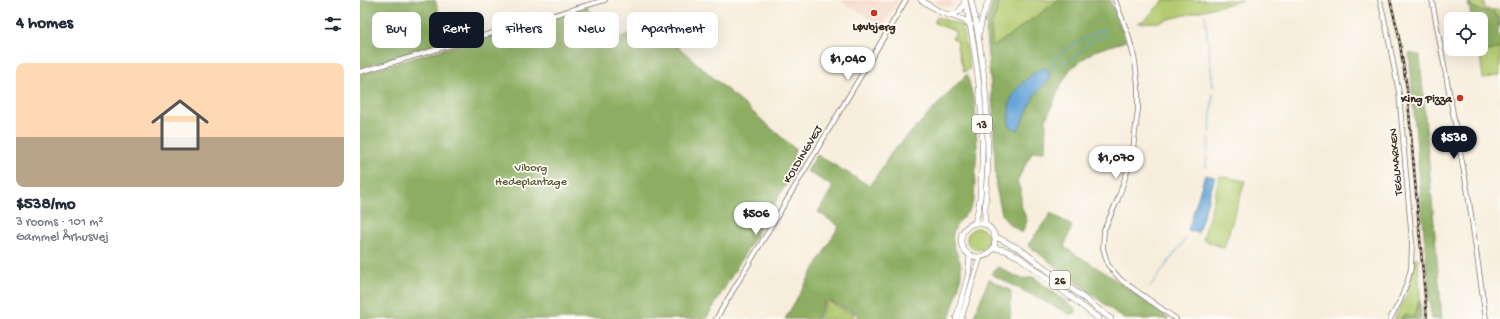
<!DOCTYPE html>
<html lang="en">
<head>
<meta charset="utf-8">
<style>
  :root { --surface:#fff; --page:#f2f2f3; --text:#1f2937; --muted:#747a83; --accent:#111827 }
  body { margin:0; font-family:"Gochi Hand",sans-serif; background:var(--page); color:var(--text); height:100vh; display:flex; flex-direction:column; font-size:15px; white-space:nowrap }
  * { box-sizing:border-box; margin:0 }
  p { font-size:13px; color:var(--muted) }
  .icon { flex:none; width:22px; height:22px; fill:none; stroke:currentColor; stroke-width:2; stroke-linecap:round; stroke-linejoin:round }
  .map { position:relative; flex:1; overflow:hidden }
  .details { display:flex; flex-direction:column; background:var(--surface); width:360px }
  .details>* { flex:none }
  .banner { position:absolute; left:12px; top:12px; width:380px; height:36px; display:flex; gap:8px }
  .tools { position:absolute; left:1084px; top:12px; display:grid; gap:8px }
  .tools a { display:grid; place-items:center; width:44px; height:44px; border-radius:8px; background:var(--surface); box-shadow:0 4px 16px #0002; font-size:20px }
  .price { position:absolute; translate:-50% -34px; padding:0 9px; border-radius:14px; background:#fff; color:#222; font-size:13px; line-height:26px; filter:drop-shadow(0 1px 2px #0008) }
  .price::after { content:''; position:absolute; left:50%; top:24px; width:12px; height:9px; margin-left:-6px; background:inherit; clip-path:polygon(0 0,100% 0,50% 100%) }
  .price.current { background:var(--accent); color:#fff }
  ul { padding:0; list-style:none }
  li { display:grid; align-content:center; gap:8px; height:212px; padding:0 16px }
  li span { display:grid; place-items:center; height:124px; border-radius:8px; color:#555 }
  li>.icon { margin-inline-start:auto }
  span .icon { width:72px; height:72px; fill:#fffc; stroke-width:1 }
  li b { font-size:17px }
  h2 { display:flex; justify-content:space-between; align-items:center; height:48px; padding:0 16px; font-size:17px }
  .chip { padding:0 14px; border-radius:8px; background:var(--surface); box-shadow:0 4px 16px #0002; font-size:14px; line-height:36px }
  .chip.current { background:var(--accent); color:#fff }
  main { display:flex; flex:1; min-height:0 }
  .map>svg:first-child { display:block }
  .built { fill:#f4d3c0 }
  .green { fill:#b2ca70; stroke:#767a47 }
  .forest { fill:#8dae62; stroke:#646c40 }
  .water { fill:#67a5d9; stroke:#51687c }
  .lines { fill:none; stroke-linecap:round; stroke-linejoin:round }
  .stream { stroke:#67a5d9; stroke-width:1 }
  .tertiary-casing { stroke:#7d6e60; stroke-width:5.5 }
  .primary-casing { stroke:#7d6e60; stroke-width:6 }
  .tertiary { stroke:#fff; stroke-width:4 }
  .primary { stroke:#fff; stroke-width:5 }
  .rail-casing { stroke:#3b2a1e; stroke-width:2.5 }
  .rail { stroke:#fdfcf7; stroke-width:1; stroke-dasharray:3; stroke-linecap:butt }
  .poi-dot { fill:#c8321e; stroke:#fdfcf7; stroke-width:1.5 }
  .labels { text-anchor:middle; stroke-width:3.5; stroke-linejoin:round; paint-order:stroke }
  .shield { fill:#fdfcf7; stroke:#75695f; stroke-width:1 }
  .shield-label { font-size:11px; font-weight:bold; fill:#3b2a1e }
  .poi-label { font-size:12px; font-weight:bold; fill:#3b2a1e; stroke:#fdfcf7 }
  .street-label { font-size:12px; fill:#3b2a1e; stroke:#fdfcf7 }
  .park-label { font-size:12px; fill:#5f5a37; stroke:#fdfcf7 }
</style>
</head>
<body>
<main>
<section class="details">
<h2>4 homes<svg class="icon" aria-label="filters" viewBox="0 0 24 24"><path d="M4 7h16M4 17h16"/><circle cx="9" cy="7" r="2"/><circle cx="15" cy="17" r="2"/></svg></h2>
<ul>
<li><span style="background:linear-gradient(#ffd9b3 60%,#b9a48a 0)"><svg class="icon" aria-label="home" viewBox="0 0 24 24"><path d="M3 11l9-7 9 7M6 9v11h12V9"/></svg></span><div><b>$538/mo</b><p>3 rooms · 101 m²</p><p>Gammel Århusvej</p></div></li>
</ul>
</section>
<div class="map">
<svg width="1140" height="319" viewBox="0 0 1140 319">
  <rect width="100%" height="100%" fill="#fdfcf7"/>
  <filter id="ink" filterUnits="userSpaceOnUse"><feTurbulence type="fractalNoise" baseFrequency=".025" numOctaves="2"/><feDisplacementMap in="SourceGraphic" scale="8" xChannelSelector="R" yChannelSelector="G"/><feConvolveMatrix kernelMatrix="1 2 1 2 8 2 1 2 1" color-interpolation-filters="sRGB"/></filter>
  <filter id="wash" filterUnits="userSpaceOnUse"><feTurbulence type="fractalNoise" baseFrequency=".012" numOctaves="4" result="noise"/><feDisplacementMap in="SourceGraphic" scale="16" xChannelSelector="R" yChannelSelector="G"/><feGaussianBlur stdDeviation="0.9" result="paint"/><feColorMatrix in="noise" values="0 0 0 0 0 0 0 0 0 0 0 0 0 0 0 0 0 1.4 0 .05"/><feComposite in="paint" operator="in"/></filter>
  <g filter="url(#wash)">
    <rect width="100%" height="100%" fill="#f7eddb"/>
    <!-- built -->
    <g class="built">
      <polygon points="480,0 538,0 523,27"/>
      <polygon points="572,0 591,0 593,7 580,6"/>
    </g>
    <!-- green -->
    <g class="green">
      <polygon points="641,0 699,0 632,48 631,27"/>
      <polygon points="805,0 883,0 798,22 778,23 786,19 801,3"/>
      <polygon points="1108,0 1124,0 1124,9 1140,10 1140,27 1140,20 1137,16 1121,11 1116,8 1112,7"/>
      <polygon points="577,17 603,26 610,69 604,72 597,47 598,42 592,38 596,33 595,31 574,23"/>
      <polygon points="1140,48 1140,75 1123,79 1120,53"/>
      <polygon points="860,176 885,181 864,248 843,240"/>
      <circle cx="618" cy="239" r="11"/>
      <polygon points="1055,258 1058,258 1061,319 1034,319 1048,292"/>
      <polygon points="467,301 494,315 493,319 460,319"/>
    </g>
    <!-- forest -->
    <g class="forest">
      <polygon points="0,0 75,0 88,41 0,68"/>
      <polygon points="633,0 641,0 631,27 633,47 699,0 750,0 766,41 734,51 710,69 702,83 686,119 685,151 672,152 657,181 661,191 661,205 667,221 662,233 647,222 642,214 636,187 633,109 626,35 627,21"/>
      <path d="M 1108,3 C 1115,11 1124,11 1134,12 C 1138,18 1140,24 1138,32 L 1140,37 L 1140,48 L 1120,53 L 1119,49 L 1121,49 L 1121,19 L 1112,19 Z"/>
      <polygon points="227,6 240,45 293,25 435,149 433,158 440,161 346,319 0,319 0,74"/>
      <polygon points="1049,53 1060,55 1082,319 1071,319"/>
      <path d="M 607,74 L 615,106 L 617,145 L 614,199 C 612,205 610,211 605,215 C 600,221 595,225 593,233 C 590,247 602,257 601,271 C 601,287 593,304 589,319 L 496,319 L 498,315 L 466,299 L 458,319 L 425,319 L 479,226 L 458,212 L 473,187 L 447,171 L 457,155 L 510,186 L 532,152 Z"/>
      <polygon points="691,213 712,226 704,247 750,276 809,319 764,319 668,245"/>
      <path d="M 639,267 C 650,273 660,282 673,277 L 715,308 L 715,313 L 709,314 L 631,274 L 635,269 Z"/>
      <polygon points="629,279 651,291 650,319 613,319"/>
      <polygon points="1059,299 1061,319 1041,319 1042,316 1055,315"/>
    </g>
    <!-- water -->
    <g class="water">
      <path d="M 685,67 L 691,78 L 675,94 L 658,130 L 649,126 C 649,119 648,110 650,103 C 654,87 670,75 685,67 Z"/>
      <polygon points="845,175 855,177 838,233 828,230"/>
    </g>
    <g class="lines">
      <!-- stream -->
      <g class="stream">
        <polyline points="845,15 853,87"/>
        <polyline points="700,64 707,61 736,38 745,37 746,34"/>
        <polyline points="686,70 694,67 692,59 696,56 734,33 746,29"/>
        <polyline points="846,167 853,94"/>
        <polyline points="789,288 827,237"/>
      </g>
    </g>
  </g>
  <g filter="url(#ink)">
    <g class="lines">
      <!-- tertiary casing -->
      <g class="tertiary-casing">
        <g id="tertiary">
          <polyline points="755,0 768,34 775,61 778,86 778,109 772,157 758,199 744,230 743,248 748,265 761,280 816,319"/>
          <polyline points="1020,0 1028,36 1039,93 1052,242 1051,268 1048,280 1040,301 1030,319"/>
          <polyline points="1072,0 1108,194 1126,319"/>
          <polyline points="0,72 245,0"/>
          <polyline points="356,319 546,0"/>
        </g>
      </g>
      <!-- primary casing -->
      <g class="primary-casing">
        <g id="primary">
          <polyline points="561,0 580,12 604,20 611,25"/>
          <path d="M 605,0 C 617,55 624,109 622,165 C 621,184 621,204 615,222"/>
          <path d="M 611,0 C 623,52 628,104 628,157 C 628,179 624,202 625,224"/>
          <path d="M 588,15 C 599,14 602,10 605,0"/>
          <polyline points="619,33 622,18 629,0"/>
          <circle cx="618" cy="240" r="17"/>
          <polyline points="636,237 660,249 751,319"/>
          <polyline points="634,248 645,250 659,257 739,319"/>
          <polyline points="596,319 608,276 610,255"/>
          <polyline points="601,319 620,257"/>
        </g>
      </g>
      <!-- tertiary -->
      <use href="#tertiary" class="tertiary"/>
      <!-- primary -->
      <use href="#primary" class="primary"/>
      <!-- rail casing -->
      <g class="rail-casing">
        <polyline id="rail" points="1030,0 1038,32 1047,89 1067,319"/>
      </g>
      <!-- rail -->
      <use href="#rail" class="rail"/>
    </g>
  </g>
  <!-- markers -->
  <g class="poi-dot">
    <circle cx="514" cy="13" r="4"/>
    <circle cx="1100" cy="98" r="4"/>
  </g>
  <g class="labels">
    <!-- shield labels -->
    <g class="shield">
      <rect x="612" y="115" width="20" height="18" rx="3"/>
      <rect x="690" y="271" width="20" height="18" rx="3"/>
    </g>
    <g class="shield-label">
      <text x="622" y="128">13</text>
      <text x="700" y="284">26</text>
    </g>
    <!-- poi labels -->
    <g class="poi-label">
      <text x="514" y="30">Løvbjerg</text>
      <text x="1092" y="102" text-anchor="end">King Pizza</text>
    </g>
    <!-- street labels -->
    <g class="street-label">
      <text transform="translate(442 154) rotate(-59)" y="4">KOLDINGVEJ</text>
      <text transform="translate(1035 162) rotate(-95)" y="4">TEGLMARKEN</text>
    </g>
    <!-- park labels -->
    <g class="park-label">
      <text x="171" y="171">Viborg<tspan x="171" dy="14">Hedeplantage</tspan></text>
    </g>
  </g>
</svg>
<div class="tools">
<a><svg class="icon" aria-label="locate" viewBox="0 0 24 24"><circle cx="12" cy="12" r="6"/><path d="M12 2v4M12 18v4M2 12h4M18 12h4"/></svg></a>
</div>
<b class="price" style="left:488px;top:81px">$1,040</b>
<b class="price current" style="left:1094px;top:160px">$538</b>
<b class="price" style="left:756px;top:180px">$1,070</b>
<b class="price" style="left:396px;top:236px">$506</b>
<div class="banner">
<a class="chip">Buy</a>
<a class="chip current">Rent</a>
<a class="chip">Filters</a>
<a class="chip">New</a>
<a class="chip">Apartment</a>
</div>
</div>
</main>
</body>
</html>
